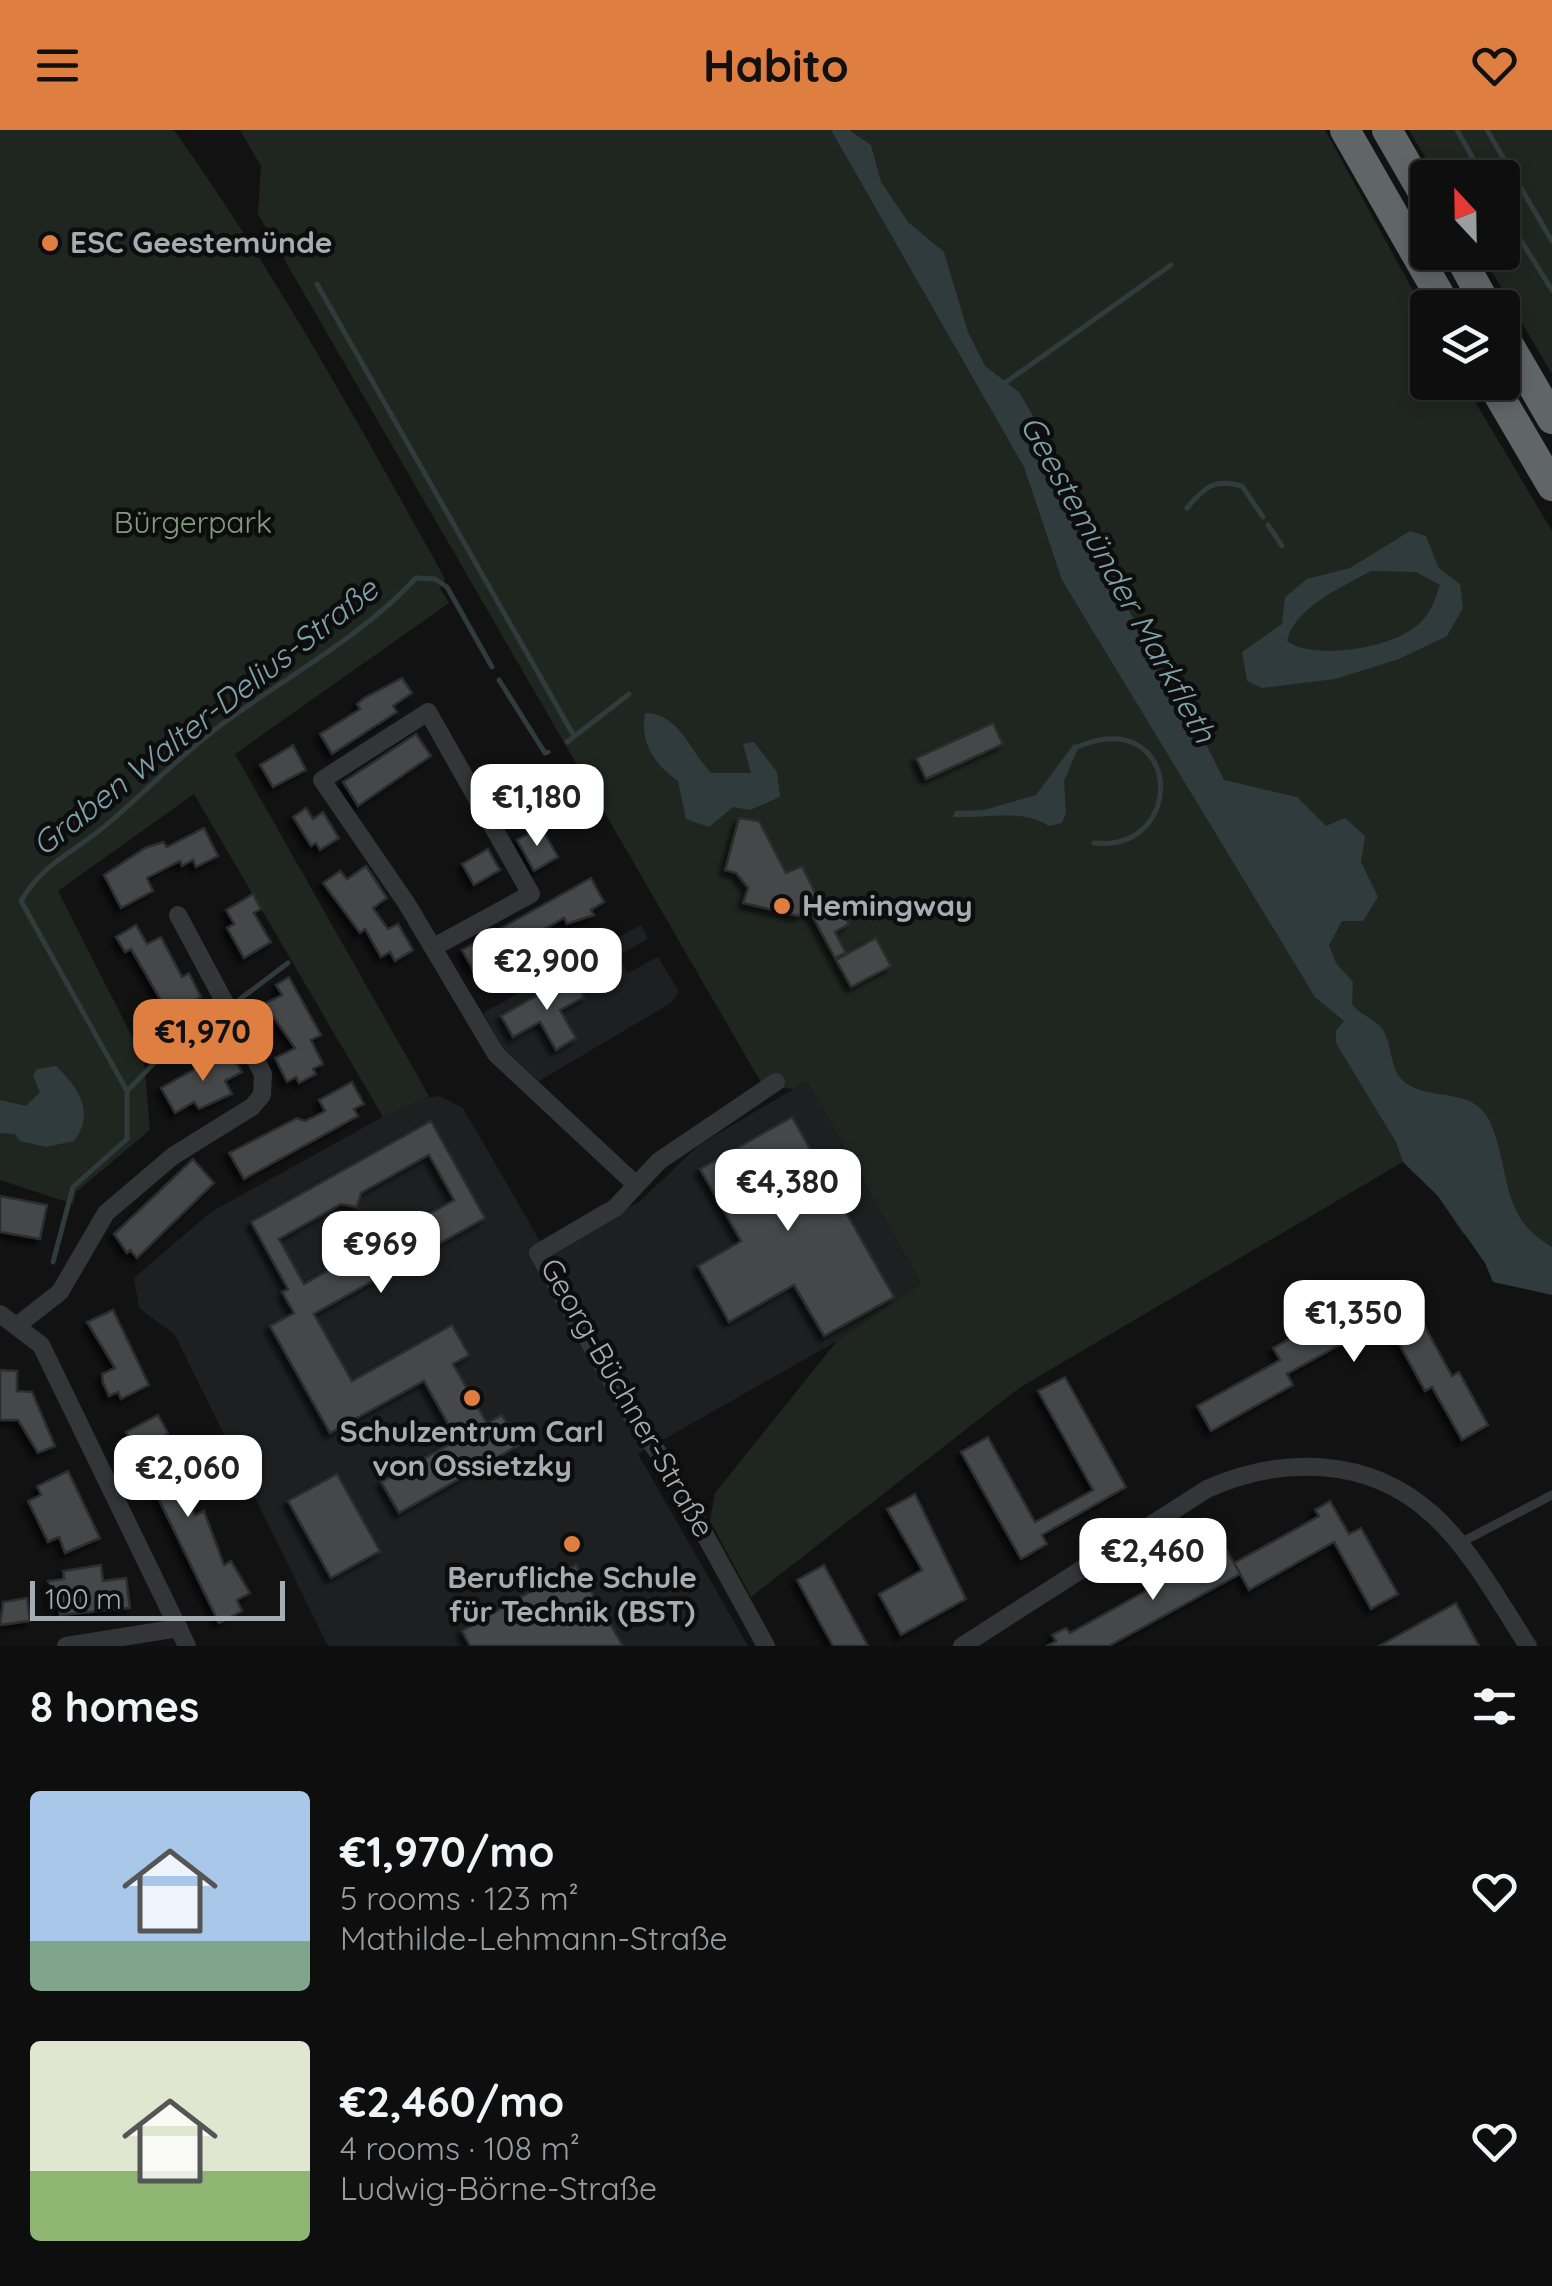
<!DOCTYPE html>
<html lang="en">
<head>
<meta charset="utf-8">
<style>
  :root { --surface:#0e0e0e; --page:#1c1c1c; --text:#f1f3f6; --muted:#9b9c9e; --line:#2e2e2e; --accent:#de7e40 }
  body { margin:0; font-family:Quicksand,sans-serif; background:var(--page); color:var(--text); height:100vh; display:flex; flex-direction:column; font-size:38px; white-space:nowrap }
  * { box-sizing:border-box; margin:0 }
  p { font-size:32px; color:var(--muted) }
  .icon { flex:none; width:55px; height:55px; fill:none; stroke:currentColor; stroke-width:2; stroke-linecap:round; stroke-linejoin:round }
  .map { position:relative; height:1516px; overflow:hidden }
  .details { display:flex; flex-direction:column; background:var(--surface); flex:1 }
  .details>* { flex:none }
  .needle { width:65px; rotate:338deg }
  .fabs { position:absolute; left:1410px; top:30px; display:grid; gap:20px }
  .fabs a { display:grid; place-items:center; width:110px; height:110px; border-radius:10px; background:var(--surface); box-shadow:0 5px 15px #0003,0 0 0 2px var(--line); font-size:50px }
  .scale { position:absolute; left:30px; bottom:25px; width:255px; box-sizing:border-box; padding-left:10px; border:5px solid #a5adb3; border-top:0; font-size:28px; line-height:35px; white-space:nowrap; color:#a5adb3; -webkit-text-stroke:8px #0d0d0e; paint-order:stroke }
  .price { position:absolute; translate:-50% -85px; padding:0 22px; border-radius:20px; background:#fff; color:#222; font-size:32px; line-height:65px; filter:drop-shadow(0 2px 5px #0008) }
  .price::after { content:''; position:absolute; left:50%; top:60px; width:30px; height:22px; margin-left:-15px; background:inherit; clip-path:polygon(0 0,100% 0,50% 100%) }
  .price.current { background:var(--accent); color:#111 }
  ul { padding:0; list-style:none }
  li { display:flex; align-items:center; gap:30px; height:250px; padding:0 30px }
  li span { display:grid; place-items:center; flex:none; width:280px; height:200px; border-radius:10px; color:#555 }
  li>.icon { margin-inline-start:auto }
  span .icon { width:120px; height:120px; fill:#fffc; stroke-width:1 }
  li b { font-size:42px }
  h2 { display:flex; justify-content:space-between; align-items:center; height:120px; padding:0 30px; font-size:42px }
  header { display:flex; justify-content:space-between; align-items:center; height:130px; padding:0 30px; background:var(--accent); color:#111; font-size:45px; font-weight:700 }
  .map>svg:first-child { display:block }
  .built { fill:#1e1f20 }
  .green { fill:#1f261f; fill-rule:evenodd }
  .water { fill:#2f3b3d; fill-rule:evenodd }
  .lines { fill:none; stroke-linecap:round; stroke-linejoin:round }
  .stream { stroke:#2f3b3d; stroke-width:5 }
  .building { fill:#444649; stroke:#2c2d2f; stroke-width:2.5; fill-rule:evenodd; filter:url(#shadow) }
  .service { stroke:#343538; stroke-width:9 }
  .minor { stroke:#343538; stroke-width:18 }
  .motorway { stroke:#606568; stroke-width:30 }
  .poi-dot { fill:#de7e40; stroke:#0d0d0e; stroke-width:4 }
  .labels { text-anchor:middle; stroke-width:9; stroke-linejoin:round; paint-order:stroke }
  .poi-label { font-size:30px; font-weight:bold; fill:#a5adb3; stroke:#0d0d0e; text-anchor:start }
  .park-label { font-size:30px; fill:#849c7e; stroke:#0d0d0e }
  .street-label { font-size:30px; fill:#a5adb3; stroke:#0d0d0e }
  .water-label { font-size:32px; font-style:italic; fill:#7fa2aa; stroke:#0d0d0e }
</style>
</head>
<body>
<header><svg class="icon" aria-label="menu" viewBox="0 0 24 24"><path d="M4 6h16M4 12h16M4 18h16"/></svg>Habito<svg class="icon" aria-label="heart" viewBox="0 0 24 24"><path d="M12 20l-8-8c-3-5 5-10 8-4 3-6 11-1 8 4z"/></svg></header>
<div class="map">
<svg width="1552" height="1516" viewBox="0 0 1552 1516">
  <defs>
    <filter id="shadow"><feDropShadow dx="-5" dy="5" stdDeviation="2.5" flood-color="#0009"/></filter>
  </defs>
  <rect width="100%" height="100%" fill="#121213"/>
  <!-- built -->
  <g class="built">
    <polygon points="641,795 648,809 618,826 628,843 658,827 679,862 671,873 539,951 503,918 483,883"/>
    <polygon points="807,951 921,1153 837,1211 638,1324 748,1516 328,1516 175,1205 139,1178 134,1148 211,1082 417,968 440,966 463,978 540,1111 604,1073 612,1087 640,1071 699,1015"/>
  </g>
  <!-- green -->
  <g class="green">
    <path d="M 0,0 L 174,0 C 275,142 360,296 445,449 L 440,458 L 449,473 L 235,624 L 429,966 L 383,987 L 194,664 L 58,761 L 144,930 L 150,1000 L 76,1062 L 73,1074 L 0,1050 Z"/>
    <path d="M 240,0 L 1325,0 L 1427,186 L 1428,252 L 1464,253 L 1552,401 L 1552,1117 L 1530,1105 L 1463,1104 L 1438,1066 L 1403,1032 L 1019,1258 L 751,1467 L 710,1391 L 715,1363 L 837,1211 L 921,1153 L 807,951 L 793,959 L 763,956 L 258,84 L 261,36 ZM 739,688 L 759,691 L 786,743 L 802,736 L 820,773 L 798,786 L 744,773 L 748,758 L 740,744 L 725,740 Z"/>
    <polygon points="1409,0 1552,0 1552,244 1481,123 1502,122 1502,48 1437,47"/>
  </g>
  <!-- water -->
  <g class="water">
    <path d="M 831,0 L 849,0 L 871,15 L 881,52 L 908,92 L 944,122 L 968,202 L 985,236 L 1019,262 L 1039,296 L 1039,327 L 1058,353 L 1093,431 L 1121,467 L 1161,536 L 1188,602 L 1206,614 L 1224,650 L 1297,667 L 1326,696 L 1345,688 L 1365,706 L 1361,732 L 1378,767 L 1363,791 L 1342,791 L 1329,815 L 1336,833 L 1353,852 L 1352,874 C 1361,887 1379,889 1385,904 C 1393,921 1390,941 1406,953 C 1430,971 1473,957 1489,990 C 1512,1038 1497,1086 1552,1117 L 1552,1165 L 1493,1152 L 1485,1133 L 1438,1066 L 1403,1032 L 1396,1012 L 1336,913 L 1336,901 L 1344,891 L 1315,867 L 1062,450 L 1024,337 Z"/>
    <path d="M 1410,401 L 1426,406 L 1438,437 L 1460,454 L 1463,478 L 1447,506 L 1399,529 L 1335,549 L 1262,558 L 1247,551 L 1242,522 L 1282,494 L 1285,467 L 1307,449 L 1350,438 ZM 1371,441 L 1416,442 L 1440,455 C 1436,467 1431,482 1422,491 C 1399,517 1315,532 1287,511 C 1295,477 1342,457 1371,441 Z"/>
    <path d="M 645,583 C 679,583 691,622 711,643 L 751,643 L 743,614 L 754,612 L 777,642 L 780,667 L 750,680 L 733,677 L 709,697 L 686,689 L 678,651 C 654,633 640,615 645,583 Z"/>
    <path d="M 1074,614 L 1079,616 L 1064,651 L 1066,683 L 1062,693 L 1049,696 C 1021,678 986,689 953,687 L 955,681 L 984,680 L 1036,665 Z"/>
    <path d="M 56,936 C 78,957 96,983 74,1011 L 46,1017 L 20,1011 L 15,1004 L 0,1003 L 0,970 L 26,976 L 40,962 L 33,946 L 37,939 Z"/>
  </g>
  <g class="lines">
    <!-- stream -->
    <g class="stream">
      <polyline points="1457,0 1484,48"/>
      <polyline points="1487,0 1552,111"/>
      <polyline points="1502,80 1552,160"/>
      <polyline points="317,154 574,606"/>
      <polyline points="1002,255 1171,135"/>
      <path d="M 1187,378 C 1205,357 1214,348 1242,356 L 1263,387"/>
      <polyline points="1268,395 1282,416"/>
      <polyline points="499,550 545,623 548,622"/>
      <polyline points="567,612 629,564"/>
      <path d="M 1075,618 C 1182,571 1189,723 1094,713"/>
      <polyline points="240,869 288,833"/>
      <polyline points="128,960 159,928 217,885"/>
      <path d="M 53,1132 L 73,1057 L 127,1009 L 127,961 L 21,771 C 44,731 79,720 111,691 C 148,659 181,625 221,595 C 285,547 361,508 416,448 L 435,449 L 447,457 L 492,537"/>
    </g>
  </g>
  <!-- building -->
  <g class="building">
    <polygon points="402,548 412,563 393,576 397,582 332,624 320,604 360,579 357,574 364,568"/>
    <polygon points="993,593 1003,614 926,649 916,628"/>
    <polygon points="416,604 431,626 358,676 343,652"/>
    <polygon points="293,615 306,640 273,657 260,635"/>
    <polygon points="306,678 313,689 323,682 339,708 320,720 316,713 311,716 293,687"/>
    <polygon points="739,688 759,691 786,743 802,736 828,789 842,781 849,794 835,802 846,823 835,828 809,780 798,786 743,773 748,758 736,743 725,740"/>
    <polygon points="541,697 558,727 534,741 517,710"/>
    <polygon points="204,698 218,726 196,737 193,730 182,736 180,731 147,748 153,761 121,778 104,745 145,718 163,712 167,717"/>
    <polygon points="488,719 500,740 474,755 462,734"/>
    <polygon points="366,736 387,768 373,778 388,799 398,794 413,820 395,831 390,822 381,827 365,799 360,803 323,753 340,741 347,749"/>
    <polygon points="591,748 604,772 591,780 594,785 567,794 564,788 473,840 462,820"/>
    <polygon points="253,764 261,779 254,783 271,812 244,828 227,798 234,794 226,780"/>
    <polygon points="136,795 147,814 161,807 182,847 189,843 201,867 169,884 131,819 125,822 116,807"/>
    <polygon points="876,808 891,836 851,857 836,830"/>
    <polygon points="572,845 584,867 560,880 576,908 556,920 540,892 513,907 501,886"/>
    <polygon points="289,847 321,905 311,910 323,934 313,939 316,944 299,953 296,947 287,952 275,928 295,918 264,874 282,865 276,855"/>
    <polygon points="229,920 242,942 225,951 232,964 199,979 194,972 175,983 161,958"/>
    <polygon points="352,952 364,974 354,979 358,986 244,1049 229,1023 297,988 305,991 325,981 319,970"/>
    <polygon points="792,987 894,1167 824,1206 794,1155 729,1192 698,1136 741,1111 700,1039"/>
    <path d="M 431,991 L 485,1088 L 314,1184 L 352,1251 L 452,1195 L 469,1225 L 453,1234 L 487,1293 L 502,1285 L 519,1315 L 399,1383 L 381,1352 L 457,1310 L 424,1251 L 330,1303 L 270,1196 L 294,1183 L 282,1162 L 288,1159 L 251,1092 ZM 429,1025 L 454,1070 L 304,1154 L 279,1109 L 341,1074 L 357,1077 L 361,1063 Z"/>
    <polygon points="193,1029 214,1053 137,1128 130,1120 127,1123 114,1104"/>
    <polygon points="0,1066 47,1075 40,1109 0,1102"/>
    <polygon points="1385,1157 1404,1190 1417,1182 1452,1246 1459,1242 1488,1295 1462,1310 1432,1257 1425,1261 1390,1197 1353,1218 1349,1210 1287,1244 1293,1255 1211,1301 1197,1276 1280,1230 1273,1218 1335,1184 1339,1191 1375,1171 1371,1165"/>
    <polygon points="113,1180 149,1255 121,1269 118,1262 109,1266 103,1253 102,1244 115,1238 87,1192"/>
    <polygon points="0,1240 17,1241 17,1261 32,1262 55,1316 38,1323 18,1290 0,1290"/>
    <polygon points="1065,1247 1126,1357 1042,1405 1047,1414 1021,1429 961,1322 988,1307 1035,1392 1093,1360 1038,1261"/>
    <polygon points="158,1285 168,1303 161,1307 180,1343 190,1338 197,1354 183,1361 195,1385 204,1381 224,1435 231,1431 250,1463 237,1470 242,1481 219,1493 126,1302"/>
    <polygon points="68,1341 100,1408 65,1423 59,1407 48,1412 28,1371 41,1365 37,1356"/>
    <polygon points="337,1344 380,1421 331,1448 288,1371"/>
    <polygon points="915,1364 966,1469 901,1505 879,1464 922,1440 887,1379"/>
    <polygon points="1330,1371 1349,1404 1361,1398 1398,1464 1371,1479 1334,1412 1249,1460 1234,1433 1319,1386 1315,1380"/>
    <polygon points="1225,1417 1240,1444 1109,1516 1046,1516 1056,1511 1052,1505 1066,1498 1070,1503"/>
    <polygon points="101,1435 103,1451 126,1448 130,1478 60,1485 59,1475 51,1476 48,1451 64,1449 63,1441"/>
    <polygon points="576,1435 623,1516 470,1516 462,1501"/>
    <polygon points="824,1435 861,1503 868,1516 833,1516 819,1491 797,1450"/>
    <polygon points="27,1468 30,1491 0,1495 3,1472"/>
    <polygon points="1456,1473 1479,1516 1379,1516"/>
  </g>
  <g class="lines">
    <!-- service -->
    <polyline class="service" points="1460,1413 1552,1365"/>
    <!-- minor -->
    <g class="minor">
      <polyline points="434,817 531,764 428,582 322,650 407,774 496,924 635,1054"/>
      <polyline points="0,1184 41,1215 187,1516"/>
      <polyline points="19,1194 60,1162 106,1083 173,1026 252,977 262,965 263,944 178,785"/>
      <polyline points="66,1516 179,1498"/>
      <polyline points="766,1516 665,1332 633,1288 538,1123 615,1078 659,1031 776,952"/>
      <path d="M 962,1516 L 1207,1359 C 1281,1326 1368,1326 1432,1384 C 1471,1419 1500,1473 1528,1516"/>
    </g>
    <!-- motorway -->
    <g class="motorway">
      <polyline points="1345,0 1447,178"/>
      <polyline points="1387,0 1428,71"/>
      <polyline points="1457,122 1488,178"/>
      <polyline points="1502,203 1552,289"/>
      <polyline points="1491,252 1552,356"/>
    </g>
  </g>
  <!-- markers -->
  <g class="poi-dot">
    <circle cx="50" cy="113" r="10"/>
    <circle cx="782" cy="776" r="10"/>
    <circle cx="472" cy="1268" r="10"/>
    <circle cx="572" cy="1414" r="10"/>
  </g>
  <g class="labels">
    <!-- poi labels -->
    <g class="poi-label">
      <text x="70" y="123">ESC Geestemünde</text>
      <text x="802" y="786">Hemingway</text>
      <text x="472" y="1312" text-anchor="middle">Schulzentrum Carl<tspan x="472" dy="34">von Ossietzky</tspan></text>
      <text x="572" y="1458" text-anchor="middle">Berufliche Schule<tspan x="572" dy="34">für Technik (BST)</tspan></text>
    </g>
    <!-- park labels -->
    <g class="park-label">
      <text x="193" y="403">Bürgerpark</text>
    </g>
    <!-- street labels -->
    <g class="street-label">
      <text transform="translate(627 1268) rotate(60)" y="10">Georg-Büchner-Straße</text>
    </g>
    <!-- water labels -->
    <g class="water-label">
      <text transform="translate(1118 449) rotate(61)" y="11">Geestemünder Markfleth</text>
      <text transform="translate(205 587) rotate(-38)" y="11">Graben Walter-Delius-Straße</text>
    </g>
  </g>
</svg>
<div class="fabs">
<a><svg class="needle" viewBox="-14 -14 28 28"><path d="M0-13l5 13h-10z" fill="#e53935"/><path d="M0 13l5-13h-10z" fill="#9b9c9e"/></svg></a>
<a><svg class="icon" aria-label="layers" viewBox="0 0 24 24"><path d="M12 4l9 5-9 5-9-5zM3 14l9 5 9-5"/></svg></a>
</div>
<div class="scale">100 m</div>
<b class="price" style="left:537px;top:719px">€1,180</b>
<b class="price" style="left:547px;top:883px">€2,900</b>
<b class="price current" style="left:203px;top:954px">€1,970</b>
<b class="price" style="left:788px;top:1104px">€4,380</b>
<b class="price" style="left:381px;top:1166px">€969</b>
<b class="price" style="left:1354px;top:1235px">€1,350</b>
<b class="price" style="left:188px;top:1390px">€2,060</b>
<b class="price" style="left:1153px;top:1473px">€2,460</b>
</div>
<section class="details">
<h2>8 homes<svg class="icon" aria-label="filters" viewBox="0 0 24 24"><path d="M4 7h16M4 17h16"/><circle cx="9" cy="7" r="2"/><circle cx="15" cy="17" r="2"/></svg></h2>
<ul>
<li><span style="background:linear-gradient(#a9c7e8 75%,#7fa58c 0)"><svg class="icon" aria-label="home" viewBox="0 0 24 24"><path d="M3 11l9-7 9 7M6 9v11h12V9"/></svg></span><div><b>€1,970/mo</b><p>5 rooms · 123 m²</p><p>Mathilde-Lehmann-Straße</p></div><svg class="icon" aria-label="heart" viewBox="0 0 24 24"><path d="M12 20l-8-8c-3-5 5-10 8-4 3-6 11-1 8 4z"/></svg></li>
<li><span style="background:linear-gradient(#dfe7d0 65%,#8fb573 0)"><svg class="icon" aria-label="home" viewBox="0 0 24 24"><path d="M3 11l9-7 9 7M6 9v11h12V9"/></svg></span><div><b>€2,460/mo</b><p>4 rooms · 108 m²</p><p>Ludwig-Börne-Straße</p></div><svg class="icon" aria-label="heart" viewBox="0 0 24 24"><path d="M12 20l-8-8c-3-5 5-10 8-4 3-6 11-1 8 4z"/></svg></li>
</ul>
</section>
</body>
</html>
